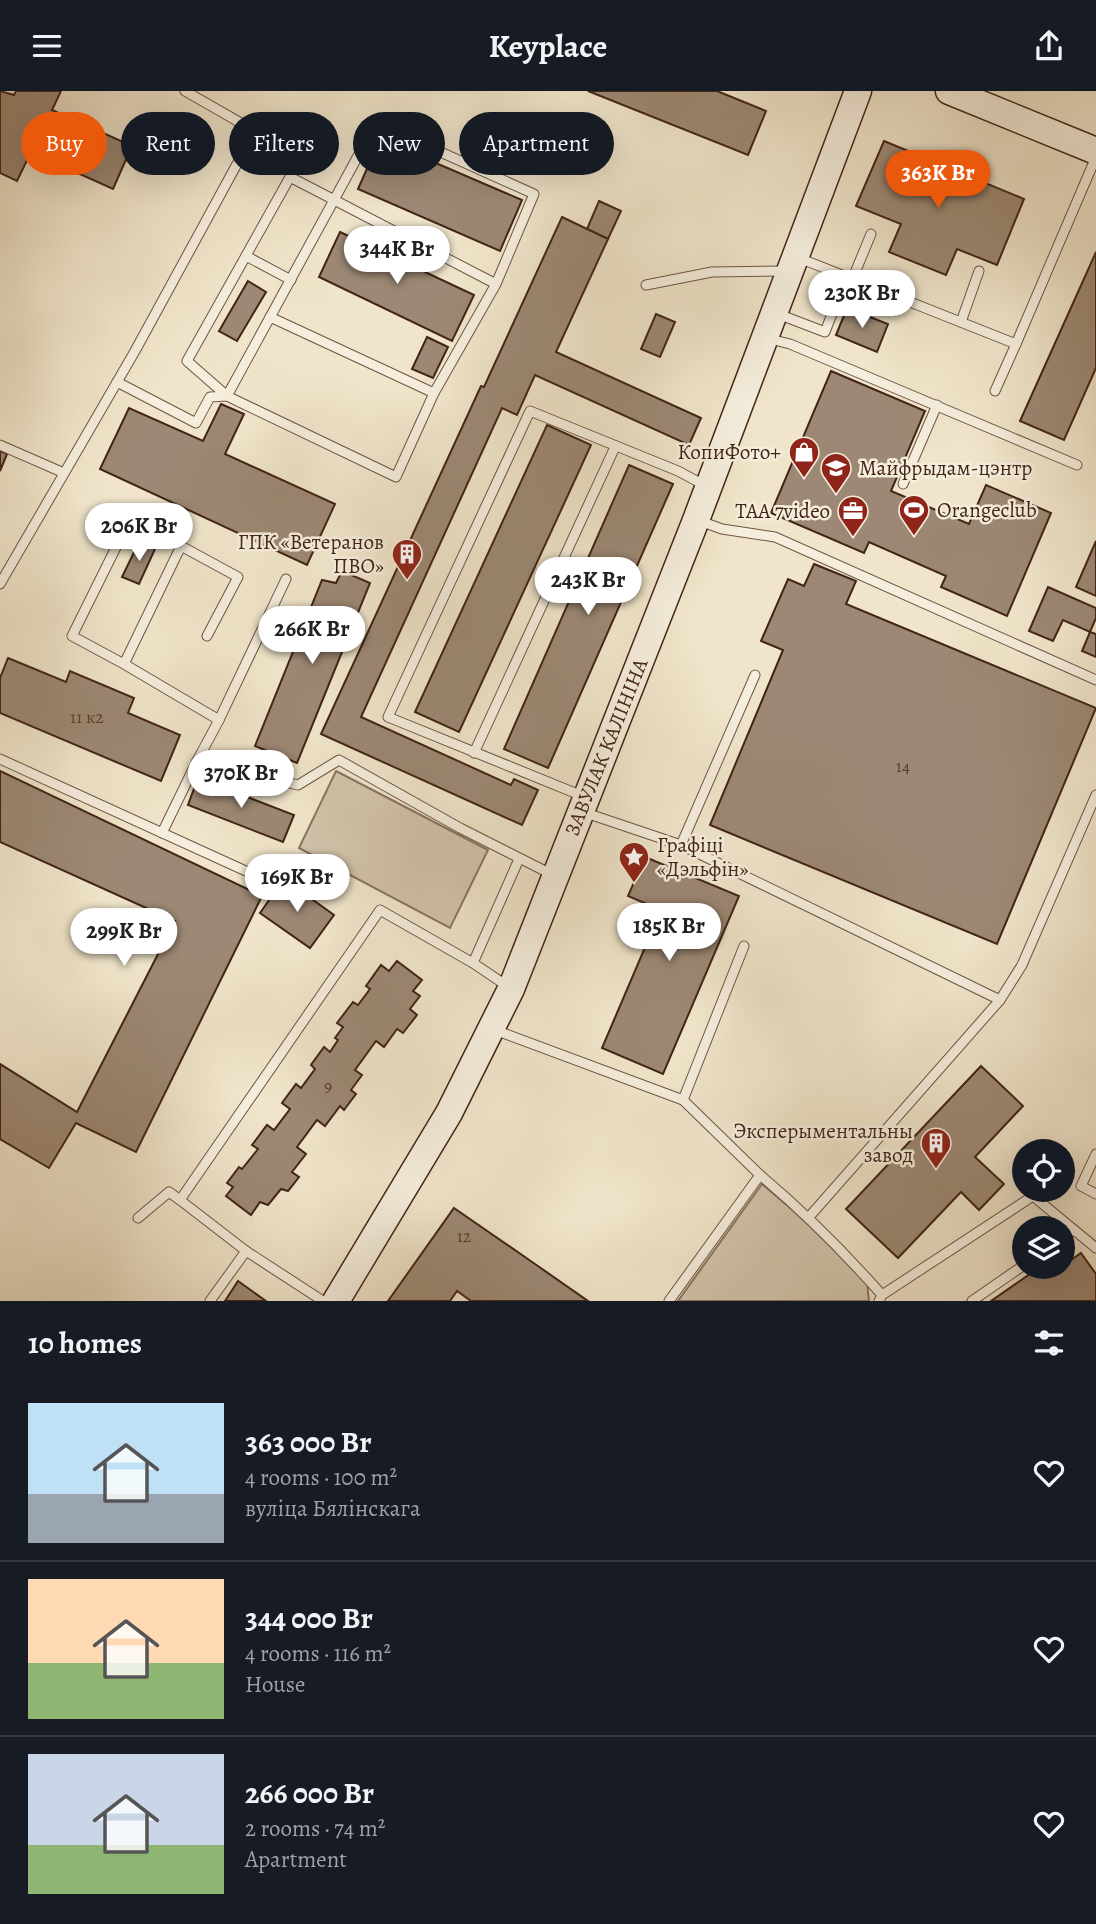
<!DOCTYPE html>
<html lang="en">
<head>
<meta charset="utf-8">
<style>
  :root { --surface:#171b24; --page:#20242c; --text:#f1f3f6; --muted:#9ea1a6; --line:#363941; --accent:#ea580c }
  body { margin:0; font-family:Alegreya,serif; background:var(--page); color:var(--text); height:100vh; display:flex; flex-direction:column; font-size:26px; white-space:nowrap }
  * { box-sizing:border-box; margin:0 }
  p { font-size:23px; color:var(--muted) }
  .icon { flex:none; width:38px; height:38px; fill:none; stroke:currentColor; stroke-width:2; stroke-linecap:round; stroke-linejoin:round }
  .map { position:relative; height:1210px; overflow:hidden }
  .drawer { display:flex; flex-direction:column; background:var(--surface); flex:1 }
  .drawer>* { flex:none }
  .hud { position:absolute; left:21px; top:21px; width:700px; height:63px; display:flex; gap:14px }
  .buttons { position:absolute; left:1012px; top:1048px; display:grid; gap:14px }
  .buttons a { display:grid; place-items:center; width:63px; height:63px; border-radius:50%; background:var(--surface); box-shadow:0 7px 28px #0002; font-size:35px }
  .price { position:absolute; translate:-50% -60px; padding:0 16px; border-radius:24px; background:#fff; color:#222; font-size:23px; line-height:46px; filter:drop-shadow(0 2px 4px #0008) }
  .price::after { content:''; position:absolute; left:50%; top:42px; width:21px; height:16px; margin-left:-10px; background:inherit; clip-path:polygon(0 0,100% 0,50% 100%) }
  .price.current { background:var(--accent); color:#fff }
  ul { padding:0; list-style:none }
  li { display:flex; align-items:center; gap:21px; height:175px; padding:0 28px }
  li+li { border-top:2px solid var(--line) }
  li span { display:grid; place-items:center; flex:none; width:196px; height:140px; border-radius:0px; color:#555 }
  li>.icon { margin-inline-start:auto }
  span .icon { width:84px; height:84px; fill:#fffc; stroke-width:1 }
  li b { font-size:30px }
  h2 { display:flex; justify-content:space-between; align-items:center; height:84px; padding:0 28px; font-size:30px }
  .pill { padding:0 24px; border-radius:32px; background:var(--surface); box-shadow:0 7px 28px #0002; font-size:24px; line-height:63px }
  .pill.current { background:var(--accent); color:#fff }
  header { display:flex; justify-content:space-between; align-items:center; height:91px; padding:0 28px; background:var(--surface); font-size:32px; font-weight:700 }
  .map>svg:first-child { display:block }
  .green { fill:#d2c4ac; stroke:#8a7461; stroke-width:2 }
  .building { fill:#9c8874; stroke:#422416; stroke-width:2 }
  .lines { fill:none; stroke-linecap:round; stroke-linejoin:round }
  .lane-casing { stroke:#6e5443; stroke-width:11 }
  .secondary-casing { stroke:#422416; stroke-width:29 }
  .lane { stroke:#f5eedd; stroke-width:9 }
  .secondary { stroke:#f5eedd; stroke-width:26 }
  .labels { text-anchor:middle; stroke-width:5; stroke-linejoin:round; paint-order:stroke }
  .number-label { font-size:18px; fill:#583d2e }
  .poi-label { font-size:21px; fill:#422416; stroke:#f5eedd; text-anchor:end }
  .street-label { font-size:21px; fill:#422416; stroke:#f5eedd }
</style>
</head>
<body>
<header><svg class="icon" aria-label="menu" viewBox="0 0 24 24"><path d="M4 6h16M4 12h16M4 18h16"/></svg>Keyplace<svg class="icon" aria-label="share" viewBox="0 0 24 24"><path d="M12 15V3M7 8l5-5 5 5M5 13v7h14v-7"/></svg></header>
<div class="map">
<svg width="1096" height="1210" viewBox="0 0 1096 1210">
  <rect width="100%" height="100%" fill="#f0e5cb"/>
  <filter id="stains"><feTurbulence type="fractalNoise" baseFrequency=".00286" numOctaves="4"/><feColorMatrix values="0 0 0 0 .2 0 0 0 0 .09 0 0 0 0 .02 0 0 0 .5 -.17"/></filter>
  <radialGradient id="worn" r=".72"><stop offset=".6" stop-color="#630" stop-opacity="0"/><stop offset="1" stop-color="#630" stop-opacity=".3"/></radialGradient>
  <!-- green -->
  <g class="green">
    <polygon points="336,680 488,759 450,837 299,757"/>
    <polygon points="762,1093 866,1181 869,1210 678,1210"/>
  </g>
  <!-- building -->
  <g class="building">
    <polygon points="0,0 14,4 16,0 61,0 52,19 132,55 113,98 31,61 17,90 0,82"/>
    <polygon points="588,0 717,0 766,20 748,64"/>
    <polygon points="380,48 522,109 500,160 358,98"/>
    <polygon points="884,50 1024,108 997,174 957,158 946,184 889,161 901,133 856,115"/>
    <polygon points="599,110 621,120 608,148 587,138"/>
    <polygon points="562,126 608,148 556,261 701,327 689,354 535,284 517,324 502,317 361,626 511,694 514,688 538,699 522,734 321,643 481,295 484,296"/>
    <polygon points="340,141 474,204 452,250 319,186"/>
    <polygon points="1096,161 1096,277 1064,349 1020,330"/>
    <polygon points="248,190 266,201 237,250 219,240"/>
    <polygon points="847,217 888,233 877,261 836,244"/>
    <polygon points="656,223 675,231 660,266 641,258"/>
    <polygon points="427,246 448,256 433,287 412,278"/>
    <polygon points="831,280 925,320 891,400 969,433 986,394 1051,422 1007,525 941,496 946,485 869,451 864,462 771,422"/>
    <polygon points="221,313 244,323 225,363 335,413 307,474 100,378 129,317 203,350"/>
    <polygon points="547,334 591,354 459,641 415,621"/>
    <polygon points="0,360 7,363 0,380"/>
    <polygon points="629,374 673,393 548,677 504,658"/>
    <polygon points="1096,450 1096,505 1076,496"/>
    <polygon points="139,451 155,458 139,493 122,486"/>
    <polygon points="814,473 856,490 846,513 1096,617 997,853 710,734 783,559 761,550 788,488 804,495"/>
    <polygon points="342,480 370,492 297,672 255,655 322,489 336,492"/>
    <polygon points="1048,496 1096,517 1096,527 1090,541 1063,529 1053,550 1029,540"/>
    <polygon points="1090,541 1096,543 1096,566 1082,560"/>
    <polygon points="8,567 66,591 70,580 134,607 128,622 180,644 161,690 0,622 0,587"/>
    <polygon points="0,680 262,805 136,1061 76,1032 49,1077 0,1048 0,973 77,1021 175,830 0,751"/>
    <polygon points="198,687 294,724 283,751 188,714"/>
    <polygon points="645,766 739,805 663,983 602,957 661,819 628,805"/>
    <polygon points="284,788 334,824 310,857 260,822"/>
    <polygon points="397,870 422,889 413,900 420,905 410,918 417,924 403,942 397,938 384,956 376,950 355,979 362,984 351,999 356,1003 344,1019 340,1015 325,1035 317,1029 297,1056 306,1063 292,1081 299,1086 288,1100 281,1098 268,1114 260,1111 251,1124 226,1105 233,1096 227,1092 239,1076 242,1078 258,1058 252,1054 267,1034 274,1039 290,1018 282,1012 296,993 301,997 315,978 311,974 324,956 330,961 338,949 335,947 343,936 337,932 353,911 358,914 370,898 366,895 381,874 389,880"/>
    <polygon points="981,975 1023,1015 975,1066 1004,1093 979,1119 961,1101 898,1167 846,1118"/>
    <polygon points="454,1117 535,1173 588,1210 471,1210 457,1200 450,1210 388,1210"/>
    <polygon points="1081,1162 1096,1183 1096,1210 991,1210 1040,1176 1062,1176 1062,1172 1064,1174"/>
    <polygon points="238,1190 266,1210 225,1210"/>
  </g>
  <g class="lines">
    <!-- lane casing -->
    <g class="lane-casing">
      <g id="lane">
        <polyline points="246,165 291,189"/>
        <polyline points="799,167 1016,253 1096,66"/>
        <polyline points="852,189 871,143"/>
        <polyline points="646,194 712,181 787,180"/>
        <polyline points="778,223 825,241 837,210"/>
        <polyline points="270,226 434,302"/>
        <polyline points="961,231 979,180"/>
        <polyline points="766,247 790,253 1077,374"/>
        <path d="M 117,291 L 196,332 L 210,306 L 227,305 C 277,214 326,123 376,32 L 534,103 L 496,193 L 434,302 L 396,386 L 227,305 L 187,270 L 290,86 L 496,193"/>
        <polyline points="995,300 1016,253"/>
        <polyline points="0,354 64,382"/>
        <polyline points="903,393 937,314"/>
        <polyline points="700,430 722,438 775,446 1096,589"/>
        <polyline points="181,455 238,486 207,545"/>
        <polyline points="0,493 135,260 255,40 185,0"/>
        <polyline points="124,573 72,545 130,428 181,455 124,573 219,629 197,670 298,694 339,669 460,737 553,784"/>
        <polyline points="755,584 681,754 1000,909 1022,874 1096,704"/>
        <polyline points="219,629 286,488"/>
        <polyline points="474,662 615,356"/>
        <polyline points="0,668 248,781"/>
        <polyline points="585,706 388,626 530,320 678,380 706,395"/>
        <polyline points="583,721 681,754"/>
        <polyline points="162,742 197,670"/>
        <polyline points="473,872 519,768"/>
        <polyline points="495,939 683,1009 744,855"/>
        <polyline points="1096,1063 1081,1095 1096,1103"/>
        <path d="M 760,1084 C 804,1121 844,1161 882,1204 L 879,1210"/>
        <polyline points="809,1126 1000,909"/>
        <polyline points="138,1127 169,1101 180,1109"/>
        <polyline points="1062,1147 1074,1139"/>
        <polyline points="882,1204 1033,1105 1096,1157"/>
        <polyline points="210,1210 246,1160"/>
        <polyline points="323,1210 246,1160 180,1109 380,819 473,872 510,897"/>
        <polyline points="669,1210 760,1084 683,1009"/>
        <polyline points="972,1210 1024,1174"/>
      </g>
    </g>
    <!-- secondary casing -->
    <g class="secondary-casing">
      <g id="secondary">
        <polyline points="949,0 1096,60"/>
        <polyline points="336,1210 449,1022 511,898 696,429 858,0"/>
      </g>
    </g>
    <!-- lane -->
    <use href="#lane" class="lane"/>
    <!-- secondary -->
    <use href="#secondary" class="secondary"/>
  </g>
  <!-- icons -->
  <defs>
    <g id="shop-pin" transform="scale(1.575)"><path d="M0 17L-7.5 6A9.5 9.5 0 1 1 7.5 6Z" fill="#8f2418" stroke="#f5eedd"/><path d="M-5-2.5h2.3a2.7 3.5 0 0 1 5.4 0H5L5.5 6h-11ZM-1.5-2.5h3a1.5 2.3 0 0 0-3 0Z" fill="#fff"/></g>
    <g id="school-pin" transform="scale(1.575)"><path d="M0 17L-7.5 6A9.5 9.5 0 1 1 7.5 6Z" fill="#8f2418" stroke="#f5eedd"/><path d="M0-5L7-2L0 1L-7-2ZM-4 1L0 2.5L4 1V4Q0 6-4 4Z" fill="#fff"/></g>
    <g id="stadium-pin" transform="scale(1.575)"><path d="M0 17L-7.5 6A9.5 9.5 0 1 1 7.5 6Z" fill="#8f2418" stroke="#f5eedd"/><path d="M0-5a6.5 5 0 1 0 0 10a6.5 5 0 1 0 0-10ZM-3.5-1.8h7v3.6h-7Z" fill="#fff"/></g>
    <g id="office-pin" transform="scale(1.575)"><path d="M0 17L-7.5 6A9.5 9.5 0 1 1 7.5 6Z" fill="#8f2418" stroke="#f5eedd"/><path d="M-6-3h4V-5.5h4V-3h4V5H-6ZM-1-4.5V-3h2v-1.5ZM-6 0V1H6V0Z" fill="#fff"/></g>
    <g id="building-pin" transform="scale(1.575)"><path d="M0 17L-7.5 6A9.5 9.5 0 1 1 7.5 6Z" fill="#8f2418" stroke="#f5eedd"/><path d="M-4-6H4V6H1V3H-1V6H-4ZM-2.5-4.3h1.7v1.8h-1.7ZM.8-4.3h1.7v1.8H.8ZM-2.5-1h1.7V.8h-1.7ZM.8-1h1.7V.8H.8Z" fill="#fff"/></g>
    <g id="sight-pin" transform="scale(1.575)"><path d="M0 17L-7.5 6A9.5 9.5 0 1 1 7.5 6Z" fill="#8f2418" stroke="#f5eedd"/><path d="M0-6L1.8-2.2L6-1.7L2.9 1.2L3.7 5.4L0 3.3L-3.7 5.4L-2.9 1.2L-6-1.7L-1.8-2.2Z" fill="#fff"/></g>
  </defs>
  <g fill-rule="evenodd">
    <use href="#shop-pin" x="804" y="361"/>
    <use href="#school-pin" x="836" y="377"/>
    <use href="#stadium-pin" x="914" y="419"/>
    <use href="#office-pin" x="853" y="420"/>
    <use href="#building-pin" x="407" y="463"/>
    <use href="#sight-pin" x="634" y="766"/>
    <use href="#building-pin" x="936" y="1052"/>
  </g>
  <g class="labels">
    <!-- number labels -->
    <g class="number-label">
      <text x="87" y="632">11 к2</text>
      <text x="903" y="681">14</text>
      <text x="328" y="1001">9</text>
      <text x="464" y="1151">12</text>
    </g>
    <!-- poi labels -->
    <g class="poi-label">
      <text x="781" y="368">КопиФото+</text>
      <text x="859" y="384" text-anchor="start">Майфрыдам-цэнтр</text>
      <text x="937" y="426" text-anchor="start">Orangeclub</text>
      <text x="830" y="427">ТАА 7video</text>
      <text x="384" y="458">ГПК «Ветеранов<tspan x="384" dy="24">ПВО»</tspan></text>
      <text x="657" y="761" text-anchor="start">Графіці<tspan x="657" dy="24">«Дэльфін»</tspan></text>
      <text x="913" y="1047">Эксперыментальны<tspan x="913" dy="24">завод</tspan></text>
    </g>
    <!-- street labels -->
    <g class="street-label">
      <text transform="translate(606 656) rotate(-68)" y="7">ЗАВУЛАК КАЛІНІНА</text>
    </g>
  </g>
  <rect width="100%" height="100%" filter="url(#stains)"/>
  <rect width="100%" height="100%" fill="url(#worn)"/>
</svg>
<div class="buttons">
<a><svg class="icon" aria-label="locate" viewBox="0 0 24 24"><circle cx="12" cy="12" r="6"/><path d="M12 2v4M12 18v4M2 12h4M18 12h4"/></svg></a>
<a><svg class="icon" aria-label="layers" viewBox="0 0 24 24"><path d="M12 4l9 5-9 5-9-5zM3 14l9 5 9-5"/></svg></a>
</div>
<b class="price current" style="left:938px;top:119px">363K Br</b>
<b class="price" style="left:397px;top:195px">344K Br</b>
<b class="price" style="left:862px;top:239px">230K Br</b>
<b class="price" style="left:139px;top:472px">206K Br</b>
<b class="price" style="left:588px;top:526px">243K Br</b>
<b class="price" style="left:312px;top:575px">266K Br</b>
<b class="price" style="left:241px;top:719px">370K Br</b>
<b class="price" style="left:297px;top:823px">169K Br</b>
<b class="price" style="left:669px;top:872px">185K Br</b>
<b class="price" style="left:124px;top:877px">299K Br</b>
<div class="hud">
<a class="pill current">Buy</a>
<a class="pill">Rent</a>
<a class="pill">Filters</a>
<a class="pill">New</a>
<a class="pill">Apartment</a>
</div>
</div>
<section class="drawer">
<h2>10 homes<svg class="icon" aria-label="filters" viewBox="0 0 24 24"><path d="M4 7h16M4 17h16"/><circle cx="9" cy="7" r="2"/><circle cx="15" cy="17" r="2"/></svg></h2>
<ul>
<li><span style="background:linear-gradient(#bfe0f5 65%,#9aa5b1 0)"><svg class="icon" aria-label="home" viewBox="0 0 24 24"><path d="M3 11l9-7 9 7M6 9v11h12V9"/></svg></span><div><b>363 000 Br</b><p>4 rooms · 100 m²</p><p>вуліца Бялінскага</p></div><svg class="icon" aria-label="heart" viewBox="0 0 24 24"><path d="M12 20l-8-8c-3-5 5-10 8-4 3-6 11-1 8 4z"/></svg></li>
<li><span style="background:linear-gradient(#ffd9b3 60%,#8fb573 0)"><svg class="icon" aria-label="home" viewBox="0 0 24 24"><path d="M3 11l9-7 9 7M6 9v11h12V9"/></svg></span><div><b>344 000 Br</b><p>4 rooms · 116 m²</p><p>House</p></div><svg class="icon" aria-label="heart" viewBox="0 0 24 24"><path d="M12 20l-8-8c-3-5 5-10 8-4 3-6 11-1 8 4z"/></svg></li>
<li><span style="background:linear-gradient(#c9d6e8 65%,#8fb573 0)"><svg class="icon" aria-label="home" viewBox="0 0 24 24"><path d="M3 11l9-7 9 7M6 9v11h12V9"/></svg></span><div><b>266 000 Br</b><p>2 rooms · 74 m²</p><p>Apartment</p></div><svg class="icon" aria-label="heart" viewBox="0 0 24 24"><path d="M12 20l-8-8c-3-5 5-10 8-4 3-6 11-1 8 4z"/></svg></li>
</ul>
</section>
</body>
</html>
